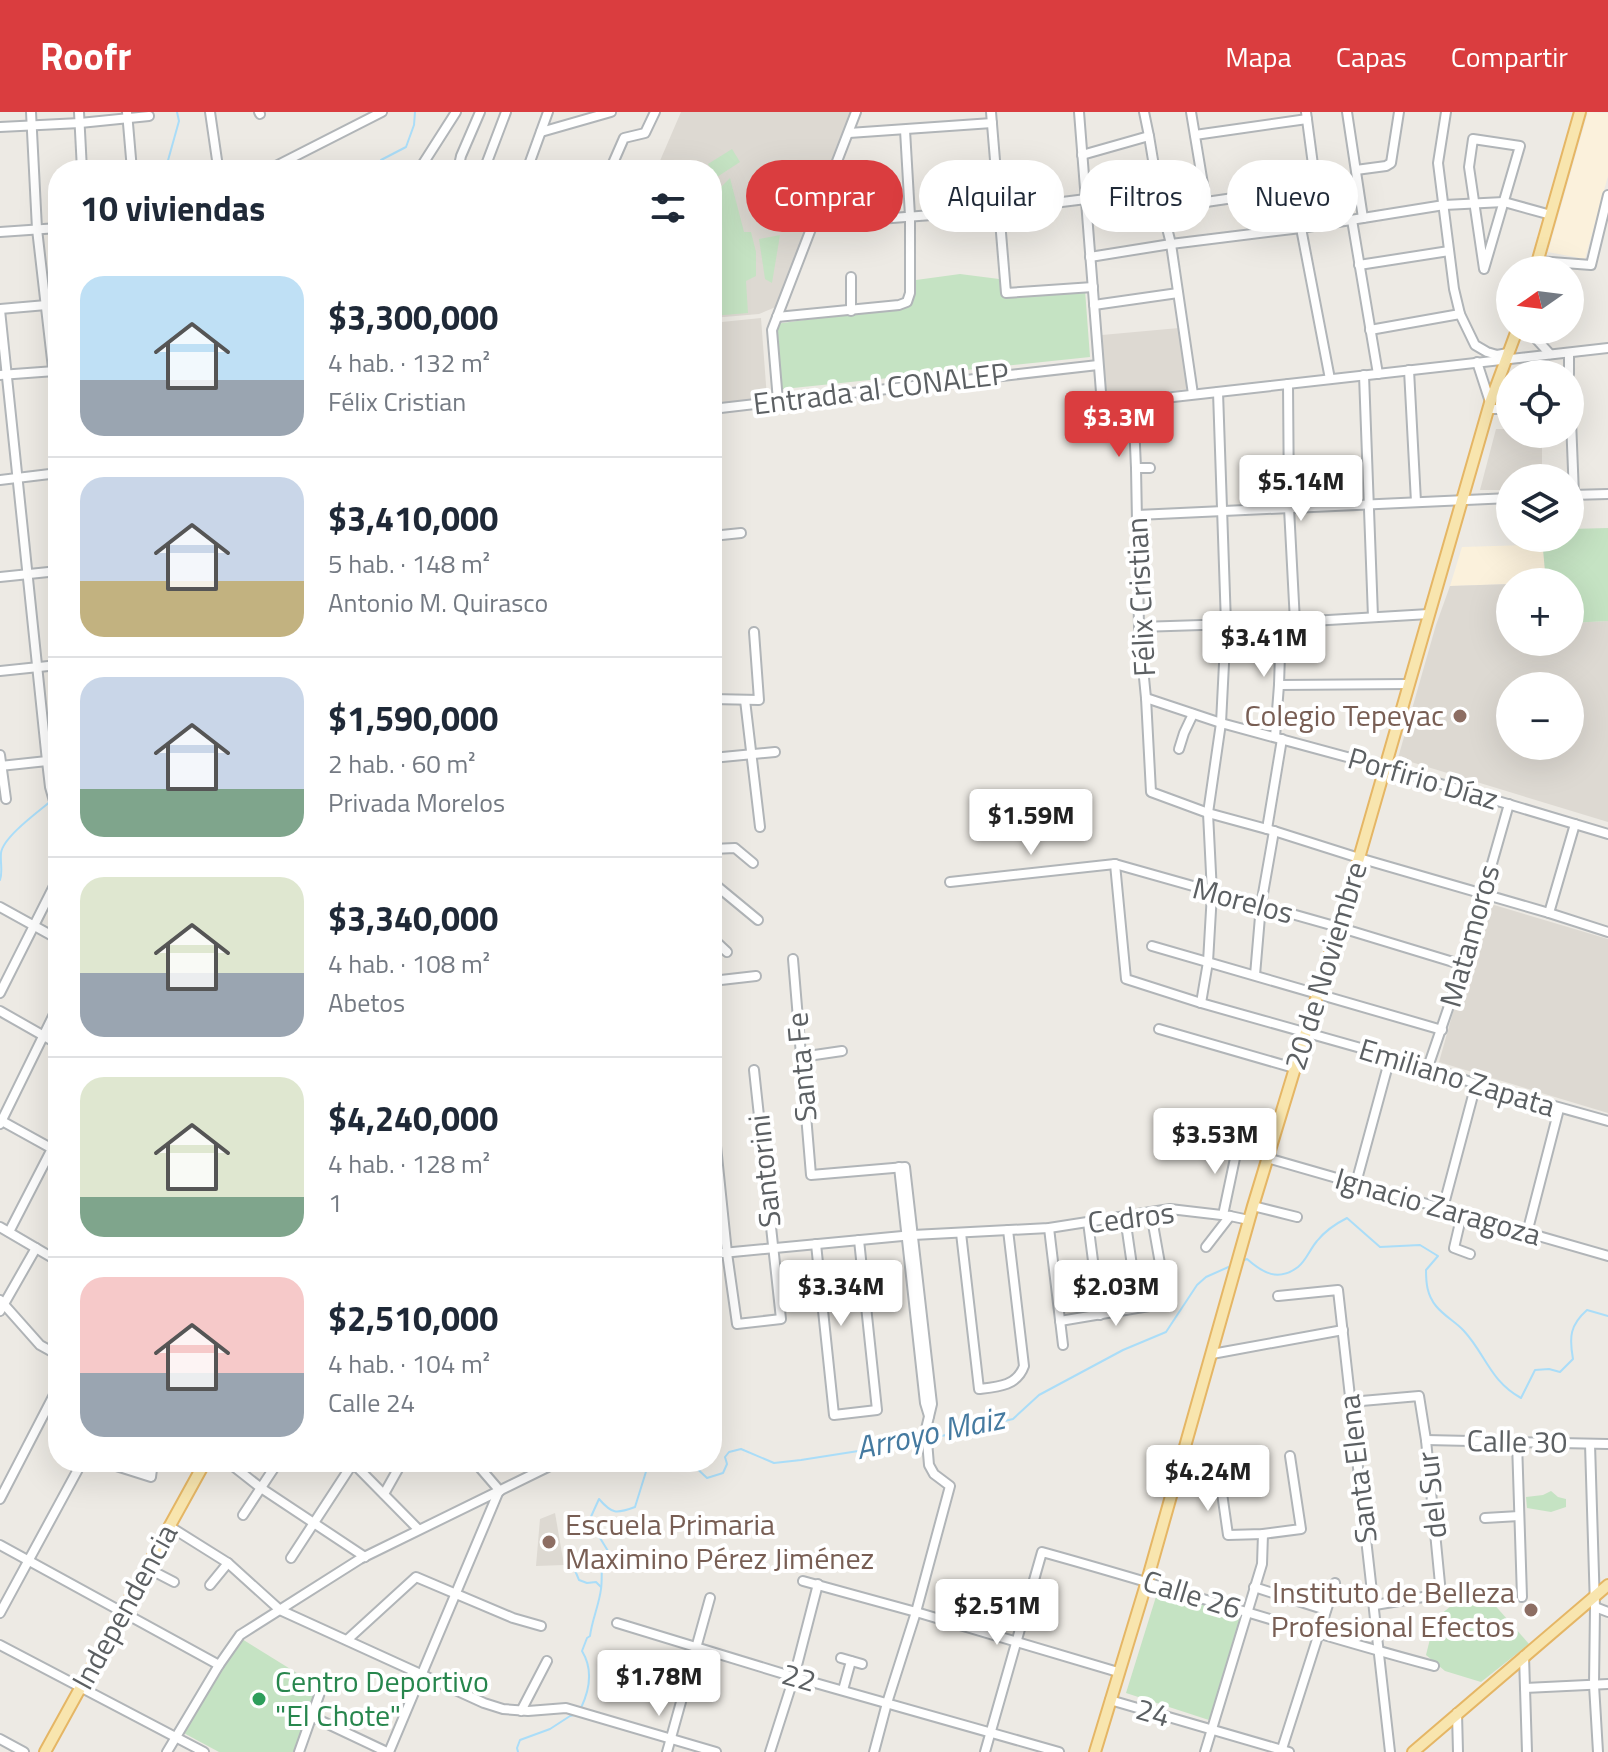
<!DOCTYPE html>
<html lang="es">
<head>
<meta charset="utf-8">
<style>
  :root { --surface:#fff; --page:#f2f2f3; --text:#1f2937; --muted:#747a83; --line:#e0e1e3; --accent:#da3d3f }
  body { margin:0; font-family:"Titillium Web",sans-serif; background:var(--page); color:var(--text); height:100vh; display:flex; flex-direction:column; font-size:30px; white-space:nowrap }
  * { box-sizing:border-box; margin:0 }
  p { font-size:26px; color:var(--muted) }
  .icon { flex:none; width:44px; height:44px; fill:none; stroke:currentColor; stroke-width:2; stroke-linecap:round; stroke-linejoin:round }
  .map { position:relative; flex:1; overflow:hidden }
  .side { position:absolute; left:48px; top:48px; width:674px; height:1312px; display:flex; flex-direction:column; background:var(--surface); border-radius:32px; box-shadow:0 8px 32px #0002 }
  .side>* { flex:none }
  .banner { position:absolute; left:746px; top:48px; width:742px; height:72px; display:flex; gap:16px }
  .needle { width:52px; rotate:256deg }
  .tools { position:absolute; left:1496px; top:144px; display:grid; gap:16px }
  .tools a { display:grid; place-items:center; width:88px; height:88px; border-radius:50%; background:var(--surface); box-shadow:0 8px 32px #0002; font-size:40px }
  .price { position:absolute; translate:-50% -68px; padding:0 18px; border-radius:8px; background:#fff; color:#222; font-size:26px; line-height:52px; filter:drop-shadow(0 2px 4px #0008) }
  .price::after { content:''; position:absolute; left:50%; top:48px; width:24px; height:18px; margin-left:-12px; background:inherit; clip-path:polygon(0 0,100% 0,50% 100%) }
  .price.on { background:var(--accent); color:#fff }
  ul { padding:0; list-style:none }
  li { display:flex; align-items:center; gap:24px; height:200px; padding:0 32px }
  li+li { border-top:2px solid var(--line) }
  li span { display:grid; place-items:center; flex:none; width:224px; height:160px; border-radius:24px; color:#555 }
  li>.icon { margin-inline-start:auto }
  span .icon { width:96px; height:96px; fill:#fffc; stroke-width:1 }
  li b { font-size:34px }
  h2 { display:flex; justify-content:space-between; align-items:center; height:96px; padding:0 32px; font-size:34px }
  .pill { padding:0 28px; border-radius:36px; background:var(--surface); box-shadow:0 8px 32px #0002; font-size:28px; line-height:72px }
  .pill.on { background:var(--accent); color:#fff }
  header { display:flex; align-items:center; gap:48px; box-sizing:border-box; height:112px; padding:0 40px; background:var(--accent); color:#fff }
  header strong { font-size:38px }
  nav { display:flex; gap:44px; margin-inline-start:auto; font-size:28px }
  .map>svg:first-child { display:block }
  .commercial { fill:#fbf1dc }
  .education { fill:#ddd9d2; fill-rule:evenodd }
  .green { fill:#c5e3c3 }
  .lines { fill:none; stroke-linecap:round; stroke-linejoin:round }
  .stream { stroke:#aaddf8; stroke-width:2 }
  .minor-casing { stroke:#b1b5b8; stroke-width:12 }
  .major-casing { stroke:#e5b665; stroke-width:14 }
  .minor { stroke:#fff; stroke-width:8 }
  .major { stroke:#f8e5ae; stroke-width:10 }
  .education-dot { fill:#8d6e63; stroke:#fff; stroke-width:3 }
  .leisure-dot { fill:#2e9e5b; stroke:#fff; stroke-width:3 }
  .labels { text-anchor:middle; stroke-width:8; stroke-linejoin:round; paint-order:stroke }
  .street-label { font-size:30px; fill:#5c6063; stroke:#fff }
  .education-label { font-size:30px; fill:#785e54; stroke:#fff; text-anchor:end }
  .leisure-label { font-size:30px; fill:#27864d; stroke:#fff; text-anchor:start }
  .water-label { font-size:32px; font-style:italic; fill:#457aa0; stroke:#fff }
</style>
</head>
<body>
<header>
<strong>Roofr</strong>
<nav><a>Mapa</a><a>Capas</a><a>Compartir</a></nav>
</header>
<div class="map">
<svg width="1608" height="1640" viewBox="0 0 1608 1640">
  <rect width="100%" height="100%" fill="#edeae4"/>
  <!-- commercial -->
  <g class="commercial">
    <polygon points="1588,0 1608,1 1608,64 1585,147 1548,140"/>
    <polygon points="1526,426 1542,426 1546,470 1510,470 1510,472 1450,474 1462,435 1526,433"/>
  </g>
  <!-- education -->
  <g class="education">
    <polygon points="681,0 854,0 778,194 759,202 712,206 712,58 656,58"/>
    <polygon points="761,206 767,286 712,293 712,211"/>
    <polygon points="1179,216 1188,277 1113,286 1105,281 1102,223"/>
    <polygon points="1496,317 1510,317 1510,322 1542,322 1542,366 1510,366 1510,378 1480,378"/>
    <path d="M 1510,472 L 1510,530 L 1570,530 L 1570,511 L 1608,509 L 1608,710 L 1398,646 L 1436,513 L 1450,474 ZM 1510,574 L 1570,574 L 1570,634 L 1510,634 Z"/>
    <polygon points="1484,790 1608,827 1608,1001 1439,950"/>
    <polygon points="555,1401 564,1453 536,1454 540,1407"/>
  </g>
  <!-- green -->
  <g class="green">
    <polygon points="732,37 740,50 717,65 708,52"/>
    <polygon points="730,66 744,120 751,120 756,140 756,164 746,169 748,201 712,204 712,84"/>
    <polygon points="780,123 772,171 765,167 759,127"/>
    <polygon points="960,162 999,167 1003,186 1085,178 1090,245 774,278 775,212 909,194 916,168"/>
    <polygon points="1608,416 1608,509 1570,511 1570,470 1546,470 1542,426 1570,426 1570,417"/>
    <polygon points="1551,1379 1558,1385 1566,1387 1566,1395 1551,1400 1527,1396 1526,1385 1543,1383"/>
    <polygon points="1477,1473 1529,1532 1481,1570 1445,1559 1426,1543 1435,1507"/>
    <polygon points="1159,1475 1244,1500 1220,1573 1212,1609 1126,1581"/>
    <polygon points="242,1527 321,1576 296,1640 219,1640 180,1619"/>
  </g>
  <g class="lines">
    <!-- stream -->
    <g class="stream">
      <polyline points="168,58 167,52 179,9 177,0"/>
      <polyline points="380,58 381,48 406,35 414,13 415,0"/>
      <path d="M 0,768 C 3,759 0,751 1,741 C 3,725 38,700 51,689"/>
      <path d="M 1242,1149 L 1247,1147 C 1263,1161 1278,1170 1298,1155 C 1306,1149 1310,1137 1317,1129 C 1325,1119 1335,1112 1347,1106 L 1380,1135 L 1420,1133 L 1438,1144 L 1426,1158 C 1426,1171 1427,1183 1436,1194 C 1444,1204 1456,1210 1464,1219 C 1486,1243 1490,1269 1521,1286 L 1535,1258 L 1549,1257 L 1560,1260 L 1573,1247 C 1569,1225 1570,1213 1587,1198 L 1608,1204"/>
      <polyline points="929,1327 1013,1307 1039,1283 1123,1238 1166,1220 1197,1173 1206,1165 1233,1153"/>
      <polyline points="690,1350 707,1366 723,1361 727,1352 725,1345 729,1340 741,1337 774,1351 801,1348 922,1329"/>
      <polyline points="601,1475 596,1470 587,1471 579,1468 574,1456 576,1447 585,1443 602,1444"/>
      <path d="M 581,1596 C 590,1577 593,1557 582,1539 L 587,1526 L 590,1524 C 592,1508 599,1493 601,1477 C 603,1464 599,1449 608,1439 L 600,1426 L 589,1419 L 589,1409 L 599,1387 C 612,1402 616,1402 635,1395 L 649,1350"/>
      <polyline points="518,1640 517,1636 520,1628 550,1617 570,1604 574,1603"/>
    </g>
    <!-- minor casing -->
    <g class="minor-casing">
      <g id="minor">
        <polyline points="31,0 37,117 58,300"/>
        <polyline points="79,0 82,58"/>
        <polyline points="127,0 132,58"/>
        <polyline points="210,0 218,55"/>
        <polyline points="259,0 260,2"/>
        <polyline points="991,0 1006,181 1093,175"/>
        <polyline points="1079,0 1102,293 1608,236"/>
        <polyline points="1144,0 1149,24 1159,84 1171,132 1193,282"/>
        <polyline points="1191,0 1206,90 1316,74"/>
        <polyline points="1306,0 1321,113"/>
        <polyline points="1347,0 1363,106"/>
        <polyline points="1446,0 1438,51 1454,177 1460,202 1475,233 1487,240 1497,243 1508,241"/>
        <polyline points="0,15 80,11 149,4"/>
        <polyline points="541,20 611,0"/>
        <polyline points="849,21 992,11"/>
        <polyline points="1195,23 1307,7"/>
        <polygon points="1473,27 1520,34 1484,157 1469,55"/>
        <polyline points="1082,43 1149,24"/>
        <polyline points="268,58 382,0"/>
        <polyline points="419,58 456,0"/>
        <polyline points="458,58 461,44 480,0"/>
        <polyline points="484,58 506,0"/>
        <polyline points="527,58 548,0"/>
        <polyline points="610,58 624,26 645,21 655,0"/>
        <polyline points="1356,58 1386,54 1391,51 1399,0"/>
        <polyline points="967,65 969,100"/>
        <polyline points="1352,108 1378,262"/>
        <polyline points="813,112 998,98 1086,87"/>
        <polyline points="1301,116 1330,267"/>
        <polyline points="0,120 58,116"/>
        <polyline points="1090,145 1171,132 1301,116 1444,93 1504,90 1551,103"/>
        <polyline points="1538,149 1591,153 1608,83"/>
        <polyline points="1359,153 1449,139"/>
        <polyline points="1094,193 1178,181"/>
        <polyline points="0,197 58,192"/>
        <polyline points="0,198 47,649 50,675 58,703"/>
        <polyline points="851,199 851,165"/>
        <polyline points="777,205 899,193 907,190 910,181 910,104 905,18"/>
        <polyline points="1370,218 1460,202"/>
        <polyline points="1528,218 1550,242"/>
        <polyline points="1569,241 1569,262"/>
        <polyline points="1477,250 1490,290"/>
        <polyline points="1409,258 1416,390"/>
        <polyline points="0,263 55,259"/>
        <polyline points="1364,263 1373,505"/>
        <polyline points="1288,272 1289,396 1295,510"/>
        <polyline points="1570,283 1574,383"/>
        <polyline points="778,289 772,218 856,0"/>
        <polyline points="1133,289 1136,356 1139,515 1146,586 1151,680 1208,701 1274,719 1359,746 1549,801 1608,820"/>
        <polyline points="712,297 1098,253"/>
        <polyline points="1489,297 1510,297"/>
        <polyline points="1136,356 1150,356"/>
        <polyline points="0,368 58,361"/>
        <polyline points="1571,383 1608,382"/>
        <polyline points="1137,403 1510,386"/>
        <polyline points="712,424 741,421"/>
        <polyline points="0,465 58,459"/>
        <polyline points="1139,515 1295,510 1429,502"/>
        <polyline points="712,554 715,587"/>
        <polyline points="0,559 58,553"/>
        <polyline points="1279,573 1409,572"/>
        <polyline points="1146,586 1221,611 1384,655 1608,722"/>
        <polyline points="712,587 759,588 754,520"/>
        <polyline points="745,588 760,715"/>
        <polyline points="1275,625 1279,573 1281,510"/>
        <polyline points="1179,637 1184,621 1193,602"/>
        <polyline points="0,643 6,687"/>
        <polyline points="712,646 775,640"/>
        <polyline points="0,654 47,649"/>
        <polyline points="1267,717 1282,627"/>
        <polyline points="712,737 735,736 753,751"/>
        <polyline points="1115,752 1126,867 1201,891 1428,955 1476,972 1608,1009"/>
        <polyline points="712,770 758,808"/>
        <polyline points="950,770 1115,752 1338,815 1463,853"/>
        <polyline points="0,795 58,827"/>
        <polyline points="1549,801 1575,712"/>
        <polyline points="712,826 727,840"/>
        <polyline points="1152,834 1442,918"/>
        <polyline points="793,847 811,1063 905,1055 932,1292 926,1317 929,1353 934,1362 950,1374 916,1500 887,1591 874,1640"/>
        <polyline points="1255,863 1261,793 1274,719"/>
        <polyline points="712,869 756,864"/>
        <polyline points="0,881 58,766"/>
        <polyline points="1201,891 1208,850 1212,781 1208,701 1221,611 1226,512 1218,280"/>
        <polyline points="0,899 58,932"/>
        <polyline points="1159,917 1294,956"/>
        <polyline points="801,945 842,939"/>
        <polyline points="1428,955 1463,853 1509,692"/>
        <polyline points="712,995 727,1141 737,1212 781,1207 754,958"/>
        <polyline points="0,1008 58,1040"/>
        <polyline points="0,1012 58,894"/>
        <polyline points="1170,1012 1269,1039"/>
        <polyline points="1267,1046 1608,1144"/>
        <polyline points="899,1055 925,1291 929,1304"/>
        <polyline points="1356,1071 1390,946"/>
        <polyline points="1253,1094 1297,1105"/>
        <polyline points="1443,1096 1476,972"/>
        <polyline points="1462,1102 1454,1136 1470,1142"/>
        <polyline points="1223,1103 1238,1032"/>
        <polyline points="1125,1105 1138,1195"/>
        <polyline points="1088,1110 1100,1203"/>
        <polyline points="0,1115 58,1149"/>
        <polyline points="1049,1116 1063,1233"/>
        <polyline points="9,1120 58,1025"/>
        <path d="M 961,1121 L 979,1277 C 998,1275 1017,1274 1024,1254 L 1008,1118"/>
        <polyline points="1527,1121 1559,997"/>
        <polyline points="816,1132 834,1303 877,1298 859,1128"/>
        <polyline points="1206,1135 1230,1104"/>
        <polyline points="712,1142 913,1123 1049,1116 1170,1097 1230,1104 1249,1108"/>
        <polyline points="1278,1184 1338,1178 1390,1640"/>
        <polyline points="0,1188 40,1233 58,1243"/>
        <polyline points="0,1199 36,1136"/>
        <polyline points="1060,1209 1167,1191 1151,1101"/>
        <polyline points="1212,1242 1343,1218"/>
        <polyline points="1350,1290 1419,1284 1426,1328 1441,1482 1375,1493"/>
        <polyline points="1426,1328 1608,1332"/>
        <polyline points="1517,1330 1522,1485"/>
        <polyline points="1590,1332 1595,1495 1594,1573 1598,1640"/>
        <polyline points="228,1350 261,1376 365,1445"/>
        <polyline points="352,1350 418,1417"/>
        <polyline points="475,1350 500,1379"/>
        <polyline points="113,1353 151,1365 153,1350"/>
        <polyline points="1221,1374 1228,1423 1263,1422 1301,1417 1290,1344"/>
        <polyline points="384,1382 402,1350"/>
        <polyline points="0,1387 58,1275"/>
        <polyline points="243,1403 278,1350"/>
        <polyline points="1485,1406 1519,1404"/>
        <polyline points="169,1414 228,1451 280,1498 484,1591 503,1597 528,1599 566,1596 716,1640"/>
        <polyline points="0,1433 219,1553"/>
        <polyline points="291,1446 353,1351"/>
        <polyline points="145,1455 174,1470"/>
        <polyline points="803,1469 916,1500 1118,1560"/>
        <polyline points="210,1473 228,1451"/>
        <polyline points="1254,1475 1326,1498"/>
        <polyline points="1595,1495 1608,1500"/>
        <polyline points="0,1501 82,1350"/>
        <polyline points="617,1511 794,1565 1059,1640"/>
        <polyline points="347,1528 416,1465 513,1506 541,1514"/>
        <polyline points="0,1533 204,1640"/>
        <polyline points="1524,1544 1527,1640"/>
        <polyline points="841,1546 862,1552"/>
        <polyline points="1525,1576 1608,1572"/>
        <polyline points="843,1578 851,1549"/>
        <polyline points="1110,1588 1289,1640"/>
        <polyline points="521,1599 547,1549"/>
        <polyline points="1457,1601 1458,1640"/>
        <polyline points="313,1605 387,1640"/>
        <polyline points="0,1627 24,1640"/>
        <polyline points="167,1640 219,1553 240,1523 360,1447 558,1350"/>
        <polyline points="299,1640 322,1575"/>
        <polyline points="389,1640 498,1381"/>
        <polyline points="667,1640 710,1486"/>
        <polyline points="770,1640 794,1565 818,1472"/>
        <path d="M 985,1640 L 1042,1440 C 1173,1476 1302,1519 1434,1554"/>
        <polyline points="1205,1640 1262,1452 1263,1422"/>
        <polyline points="1281,1640 1335,1471"/>
      </g>
    </g>
    <!-- major casing -->
    <g class="major-casing">
      <g id="major">
        <polyline points="1535,158 1580,0"/>
        <polyline points="45,1640 205,1350"/>
        <polyline points="1095,1640 1147,1469 1253,1094 1359,746 1490,291 1517,218"/>
        <polyline points="1413,1640 1608,1473"/>
      </g>
    </g>
    <!-- minor -->
    <use href="#minor" class="minor"/>
    <!-- major -->
    <use href="#major" class="major"/>
  </g>
  <!-- markers -->
  <g class="education-dot">
    <circle cx="1460" cy="604" r="8"/>
    <circle cx="549" cy="1430" r="8"/>
    <circle cx="1531" cy="1498" r="8"/>
  </g>
  <circle class="leisure-dot" cx="259" cy="1587" r="8"/>
  <g class="labels">
    <!-- street labels -->
    <g class="street-label">
      <text transform="translate(881 277) rotate(-7)" y="10">Entrada al CONALEP</text>
      <text transform="translate(1141 485) rotate(-93)" y="10">Félix Cristian</text>
      <text transform="translate(1423 667) rotate(16)" y="10">Porfirio Díaz</text>
      <text transform="translate(1243 789) rotate(15)" y="10">Morelos</text>
      <text transform="translate(1470 824) rotate(-74)" y="10">Matamoros</text>
      <text transform="translate(1326 854) rotate(-73)" y="10">20 de Noviembre</text>
      <text transform="translate(802 955) rotate(-95)" y="10">Santa Fe</text>
      <text transform="translate(1457 966) rotate(17)" y="10">Emiliano Zapata</text>
      <text transform="translate(765 1059) rotate(-96)" y="10">Santorini</text>
      <text transform="translate(1438 1095) rotate(16)" y="10">Ignacio Zaragoza</text>
      <text transform="translate(1131 1106) rotate(-7)" y="10">Cedros</text>
      <text transform="translate(1517 1330) rotate(1)" y="10">Calle 30</text>
      <text transform="translate(1358 1357) rotate(-97)" y="10">Santa Elena</text>
      <text transform="translate(1432 1383) rotate(-96)" y="10">del Sur</text>
      <text transform="translate(1192 1483) rotate(17)" y="10">Calle 26</text>
      <text transform="translate(125 1495) rotate(-61)" y="10">Independencia</text>
      <text transform="translate(799 1566) rotate(16)" y="10">22</text>
      <text transform="translate(1153 1601) rotate(16)" y="10">24</text>
    </g>
    <!-- education labels -->
    <g class="education-label">
      <text x="1444" y="614">Colegio Tepeyac</text>
      <text x="565" y="1423" text-anchor="start">Escuela Primaria<tspan x="565" dy="34">Maximino Pérez Jiménez</tspan></text>
      <text x="1515" y="1491">Instituto de Belleza<tspan x="1515" dy="34">Profesional Efectos</tspan></text>
    </g>
    <!-- leisure labels -->
    <g class="leisure-label">
      <text x="275" y="1580">Centro Deportivo<tspan x="275" dy="34">"El Chote"</tspan></text>
    </g>
    <!-- water labels -->
    <g class="water-label">
      <text transform="translate(930 1321) rotate(-12)" y="11">Arroyo Maiz</text>
    </g>
  </g>
</svg>
<div class="tools">
<a><svg class="needle" viewBox="-14 -14 28 28"><path d="M0-13l5 13h-10z" fill="#e53935"/><path d="M0 13l5-13h-10z" fill="#747a83"/></svg></a>
<a><svg class="icon" aria-label="locate" viewBox="0 0 24 24"><circle cx="12" cy="12" r="6"/><path d="M12 2v4M12 18v4M2 12h4M18 12h4"/></svg></a>
<a><svg class="icon" aria-label="layers" viewBox="0 0 24 24"><path d="M12 4l9 5-9 5-9-5zM3 14l9 5 9-5"/></svg></a>
<a>+</a>
<a>−</a>
</div>
<b class="price on" style="left:1119px;top:347px">$3.3M</b>
<b class="price" style="left:1301px;top:411px">$5.14M</b>
<b class="price" style="left:1264px;top:567px">$3.41M</b>
<b class="price" style="left:1031px;top:745px">$1.59M</b>
<b class="price" style="left:1215px;top:1064px">$3.53M</b>
<b class="price" style="left:841px;top:1216px">$3.34M</b>
<b class="price" style="left:1116px;top:1216px">$2.03M</b>
<b class="price" style="left:1208px;top:1401px">$4.24M</b>
<b class="price" style="left:997px;top:1535px">$2.51M</b>
<b class="price" style="left:659px;top:1606px">$1.78M</b>
<div class="banner">
<a class="pill on">Comprar</a>
<a class="pill">Alquilar</a>
<a class="pill">Filtros</a>
<a class="pill">Nuevo</a>
</div>
<section class="side">
<h2>10 viviendas<svg class="icon" aria-label="filters" viewBox="0 0 24 24"><path d="M4 7h16M4 17h16"/><circle cx="9" cy="7" r="2"/><circle cx="15" cy="17" r="2"/></svg></h2>
<ul>
<li><span style="background:linear-gradient(#bfe0f5 65%,#9aa5b1 0)"><svg class="icon" aria-label="home" viewBox="0 0 24 24"><path d="M3 11l9-7 9 7M6 9v11h12V9"/></svg></span><div><b>$3,300,000</b><p>4 hab. · 132 m²</p><p>Félix Cristian</p></div></li>
<li><span style="background:linear-gradient(#c9d6e8 65%,#c2b280 0)"><svg class="icon" aria-label="home" viewBox="0 0 24 24"><path d="M3 11l9-7 9 7M6 9v11h12V9"/></svg></span><div><b>$3,410,000</b><p>5 hab. · 148 m²</p><p>Antonio M. Quirasco</p></div></li>
<li><span style="background:linear-gradient(#c9d6e8 70%,#7fa58c 0)"><svg class="icon" aria-label="home" viewBox="0 0 24 24"><path d="M3 11l9-7 9 7M6 9v11h12V9"/></svg></span><div><b>$1,590,000</b><p>2 hab. · 60 m²</p><p>Privada Morelos</p></div></li>
<li><span style="background:linear-gradient(#dfe7d0 60%,#9aa5b1 0)"><svg class="icon" aria-label="home" viewBox="0 0 24 24"><path d="M3 11l9-7 9 7M6 9v11h12V9"/></svg></span><div><b>$3,340,000</b><p>4 hab. · 108 m²</p><p>Abetos</p></div></li>
<li><span style="background:linear-gradient(#dfe7d0 75%,#7fa58c 0)"><svg class="icon" aria-label="home" viewBox="0 0 24 24"><path d="M3 11l9-7 9 7M6 9v11h12V9"/></svg></span><div><b>$4,240,000</b><p>4 hab. · 128 m²</p><p>1</p></div></li>
<li><span style="background:linear-gradient(#f6c9c9 60%,#9aa5b1 0)"><svg class="icon" aria-label="home" viewBox="0 0 24 24"><path d="M3 11l9-7 9 7M6 9v11h12V9"/></svg></span><div><b>$2,510,000</b><p>4 hab. · 104 m²</p><p>Calle 24</p></div></li>
</ul>
</section>
</div>
</body>
</html>
